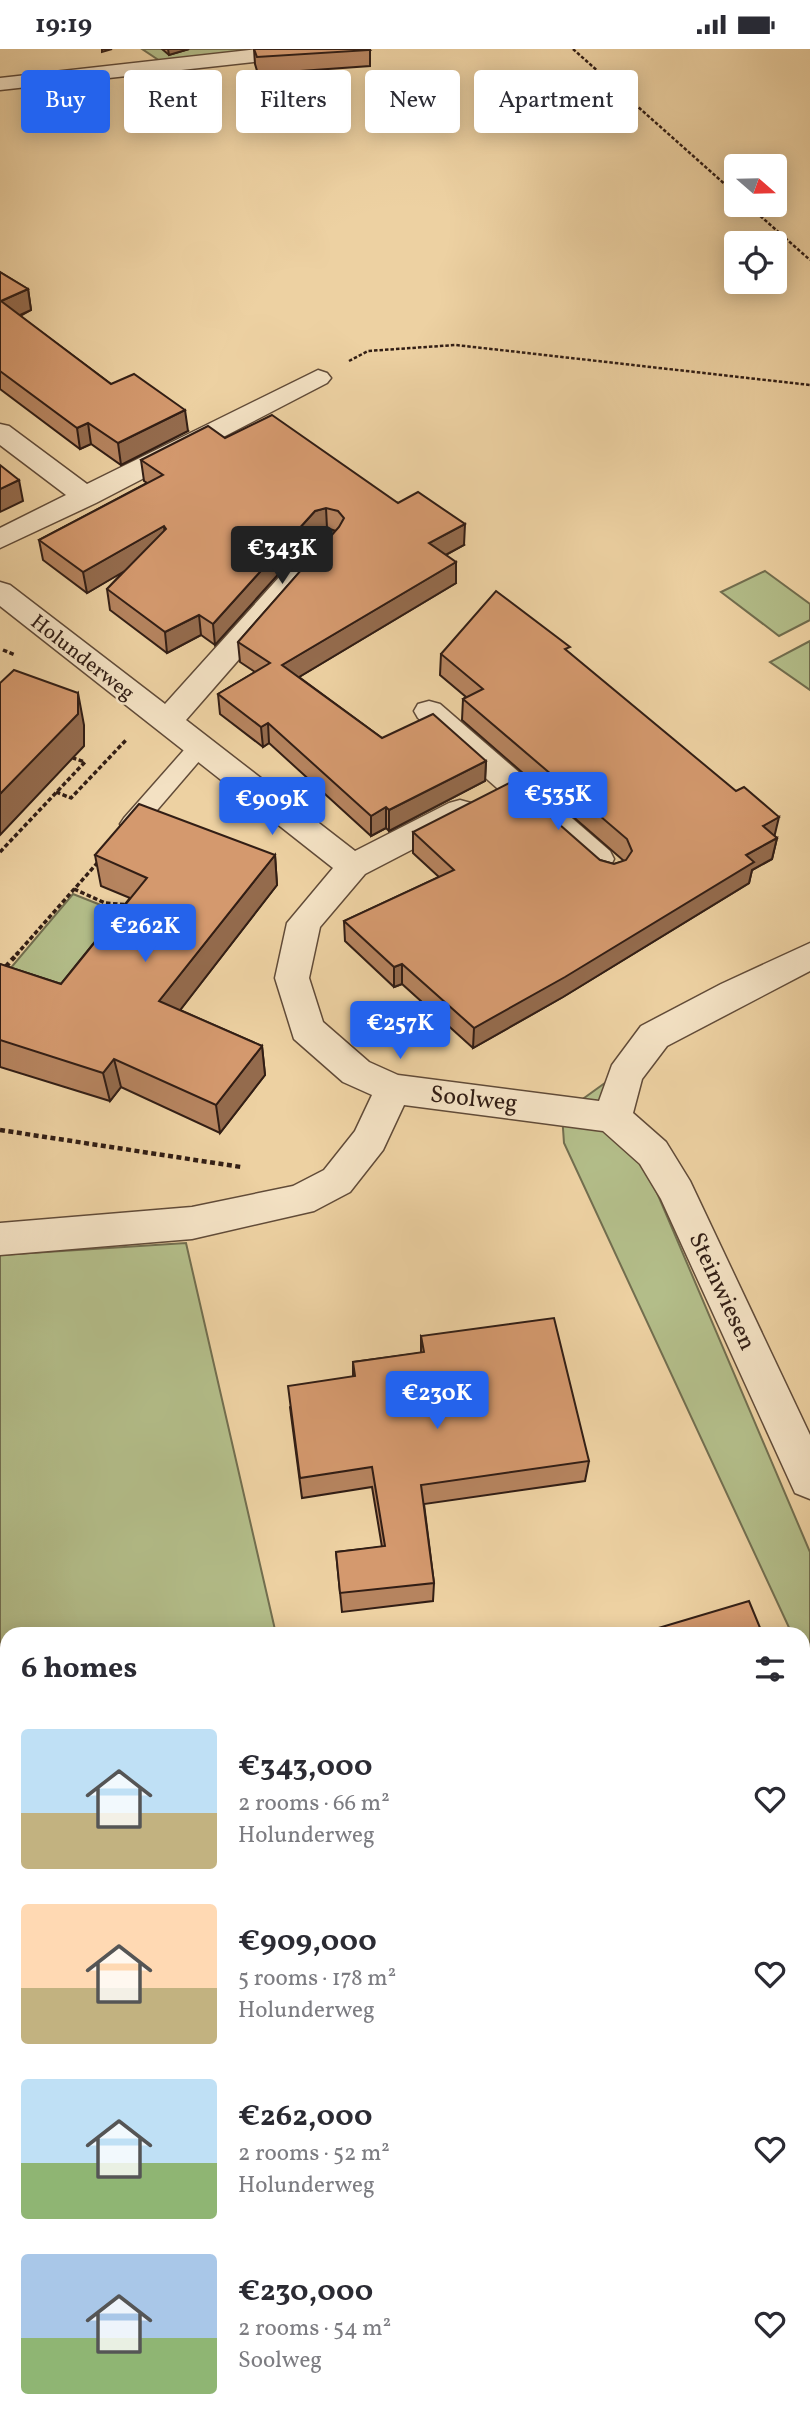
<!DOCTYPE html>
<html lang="en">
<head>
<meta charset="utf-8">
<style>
  :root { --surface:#fff; --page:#f2f2f3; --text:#2b2b33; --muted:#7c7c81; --accent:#2563eb }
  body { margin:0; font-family:Vollkorn,serif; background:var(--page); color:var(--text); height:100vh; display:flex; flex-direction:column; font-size:26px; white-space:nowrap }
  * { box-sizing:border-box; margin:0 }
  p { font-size:23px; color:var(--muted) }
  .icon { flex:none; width:38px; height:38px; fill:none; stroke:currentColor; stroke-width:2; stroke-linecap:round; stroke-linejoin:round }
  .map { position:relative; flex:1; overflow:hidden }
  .sheet { position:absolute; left:0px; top:1578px; width:810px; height:800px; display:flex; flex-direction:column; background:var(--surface); border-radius:21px 21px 0 0; box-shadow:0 4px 18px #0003 }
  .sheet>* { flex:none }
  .banner { position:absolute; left:21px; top:21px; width:768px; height:63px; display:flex; gap:14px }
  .needle { width:46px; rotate:110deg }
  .controls { position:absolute; left:724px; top:105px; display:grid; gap:14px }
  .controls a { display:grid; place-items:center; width:63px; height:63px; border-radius:7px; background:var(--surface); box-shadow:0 4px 18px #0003; font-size:35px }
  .price { position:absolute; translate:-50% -60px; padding:0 16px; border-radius:7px; background:var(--accent); color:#fff; font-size:23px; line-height:46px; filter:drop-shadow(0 2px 4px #0008) }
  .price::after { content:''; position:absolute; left:50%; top:42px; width:21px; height:16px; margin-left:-10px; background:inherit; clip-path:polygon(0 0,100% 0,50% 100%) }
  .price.current { background:#222; color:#fff }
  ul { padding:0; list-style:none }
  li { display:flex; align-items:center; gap:21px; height:175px; padding:0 21px }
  li span { display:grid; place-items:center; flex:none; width:196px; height:140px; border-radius:7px; color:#555 }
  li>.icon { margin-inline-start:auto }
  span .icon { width:84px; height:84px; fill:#fffc; stroke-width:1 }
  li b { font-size:30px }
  h2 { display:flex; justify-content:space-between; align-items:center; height:84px; padding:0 21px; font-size:30px }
  .pill { padding:0 24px; border-radius:7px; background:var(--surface); box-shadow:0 4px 18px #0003; font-size:24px; line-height:63px }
  .pill.current { background:var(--accent); color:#fff }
  .status { display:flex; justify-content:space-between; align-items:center; height:49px; padding:0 35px; background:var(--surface); direction:ltr }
  .status svg { height:19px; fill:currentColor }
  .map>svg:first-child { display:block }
  .green { fill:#b3bd89; stroke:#726e4f; stroke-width:2 }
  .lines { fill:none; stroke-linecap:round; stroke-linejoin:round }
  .lane-casing { stroke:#614b38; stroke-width:3 }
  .street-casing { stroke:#614b38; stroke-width:3 }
  .path-far2 { stroke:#321e15; stroke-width:2.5; stroke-dasharray:3.5 2; stroke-linecap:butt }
  .path-far1 { stroke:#321e15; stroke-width:3.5; stroke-dasharray:4.5 2.5; stroke-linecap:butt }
  .path { stroke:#321e15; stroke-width:4.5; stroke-dasharray:5 3.5; stroke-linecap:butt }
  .lane { fill:#f3e1c3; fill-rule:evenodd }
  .street { fill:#f3e1c3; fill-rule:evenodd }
  .wall { fill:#b6845f; stroke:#321e15; stroke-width:2 }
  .shaded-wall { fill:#946b4d; stroke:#321e15; stroke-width:2 }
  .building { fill:#d4996e; stroke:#321e15; stroke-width:2 }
  .labels { text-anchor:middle; stroke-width:5; stroke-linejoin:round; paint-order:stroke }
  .far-street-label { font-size:21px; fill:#321e15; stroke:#f3e1c3 }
  .street-label { font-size:24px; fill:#321e15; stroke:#f3e1c3 }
</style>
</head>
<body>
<div class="status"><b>19:19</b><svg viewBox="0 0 49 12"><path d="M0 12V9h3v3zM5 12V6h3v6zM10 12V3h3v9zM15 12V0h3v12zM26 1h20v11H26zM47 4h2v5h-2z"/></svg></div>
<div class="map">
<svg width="810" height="2377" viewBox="0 0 810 2377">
  <rect width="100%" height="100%" fill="#edd1a2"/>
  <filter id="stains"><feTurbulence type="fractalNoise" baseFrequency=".00286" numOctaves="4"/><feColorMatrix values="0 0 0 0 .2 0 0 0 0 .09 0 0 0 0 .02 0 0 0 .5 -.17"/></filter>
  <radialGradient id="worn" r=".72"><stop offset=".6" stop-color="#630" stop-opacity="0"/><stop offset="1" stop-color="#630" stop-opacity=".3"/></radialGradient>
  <!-- green -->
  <g class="green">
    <polygon points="142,0 281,0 160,12"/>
    <polygon points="765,522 810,555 810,571 779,587 721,543"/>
    <polygon points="810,592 810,641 770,613"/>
    <polygon points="73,845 136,870 72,946 9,921"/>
    <polygon points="609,1031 810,1503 810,1624 803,1609 803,1586 792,1585 564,1094 562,1065"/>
    <polygon points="186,1194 276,1585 7,1586 7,2281 0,2283 0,1206"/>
    <polygon points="810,1714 810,2023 803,2028 803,1716"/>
  </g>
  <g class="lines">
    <!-- lane casing -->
    <g class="lane-casing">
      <g id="lane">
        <polygon points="199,690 207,693 210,698 207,703 140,781 132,783 124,781 120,775 124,769 191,693"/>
        <polygon points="19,2371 72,2371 70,2377 17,2377"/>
      </g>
    </g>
    <!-- street casing -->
    <g class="street-casing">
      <g id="street">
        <polygon points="259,0 327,0 323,4 316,6 0,41 0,29"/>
        <polygon points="318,321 327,324 331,329 327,334 96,454 0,499 0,479 66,446 0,396 0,375 9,377 87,435"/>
        <polygon points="328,482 338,485 342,491 338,497 186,671 355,802 449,754 460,751 471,754 476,762 471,770 365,825 320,878 309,929 323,973 369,1013 398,1026 599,1052 612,1016 641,977 721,935 810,894 810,922 667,997 642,1030 633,1064 666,1093 690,1132 810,1386 810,1450 795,1444 661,1150 640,1115 603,1082 404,1056 383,1101 350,1143 314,1162 192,1190 0,1206 0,1174 192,1158 293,1137 324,1121 355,1082 372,1046 343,1033 294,990 275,929 287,874 333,819 0,557 0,533 10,536 165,655 318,485"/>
        <polygon points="429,652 440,655 610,802 614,810 610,818 598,822 586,818 418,669 414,662 418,655"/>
        <polygon points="810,2107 810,2159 803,2162 803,2110"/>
        <polygon points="560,2371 616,2371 614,2377 558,2377"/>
      </g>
    </g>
    <!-- path-far2 -->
    <g class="path-far2">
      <polyline points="573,0 737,146"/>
      <polyline points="748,156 810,211"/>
      <polyline points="349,312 368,302 456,296 810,336"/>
    </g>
    <!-- path-far1 -->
    <g class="path-far1">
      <polyline points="3,601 15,606"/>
      <polyline points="56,743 71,749 127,690"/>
      <polyline points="0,803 85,713 73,709"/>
      <polyline points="74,840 105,854 129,856"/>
      <polyline points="16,906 99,812"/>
    </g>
    <!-- path -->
    <g class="path">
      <polyline points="0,924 18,904"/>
      <polyline points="0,1081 241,1118"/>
    </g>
    <!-- lane -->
    <use href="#lane" class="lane"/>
    <!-- street -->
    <use href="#street" class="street"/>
  </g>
  <!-- wall -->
  <g class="wall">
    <polygon points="162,0 189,0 169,6"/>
    <polygon points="254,0 370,1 370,17 258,25 255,15"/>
    <polygon points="0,223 28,240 31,261 20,267 111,335 188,382 121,416 91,395 80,400 0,340"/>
    <polygon points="225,389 398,454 464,496 446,506 456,534 299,628 382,689 486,712 485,732 389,782 386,779 371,787 269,694 263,698 220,665 218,645 255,623 240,613 238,593 336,482 327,479 316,483 215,596 201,586 167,604 110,561 107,540 124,522 87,544 43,511 39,491 147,434 144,432 141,411"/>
    <polygon points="569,604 777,789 772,810 752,821 749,834 563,948 473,999 402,935 394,938 345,892 344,872 439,828 413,804 413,783 600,811 614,815 624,812 462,671 463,650 466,648 440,626 441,605"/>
    <polygon points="95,806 275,806 277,836 180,961 262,997 265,1026 220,1084 121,1038 110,1052 0,1018 0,915 61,935 130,849 101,837"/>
    <polygon points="421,1287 589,1412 585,1432 424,1455 434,1534 433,1552 342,1563 336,1503 382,1498 372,1438 302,1449 290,1358 353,1328 353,1313 421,1304"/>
  </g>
  <!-- shaded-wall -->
  <g class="shaded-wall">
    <polygon points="102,0 112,0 102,3"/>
    <polygon points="168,0 189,0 169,6"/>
    <polygon points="28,240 31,261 5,273 1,252"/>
    <polygon points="185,361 188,382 121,416 118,394"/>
    <polygon points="88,374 91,395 80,400 77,379"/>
    <polygon points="19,431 23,452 0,463 0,440"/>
    <polygon points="326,459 327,479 316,483 215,596 213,575 315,462"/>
    <polygon points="465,475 464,496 429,515 429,494"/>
    <polygon points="164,477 166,498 87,544 83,523"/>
    <polygon points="456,513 456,534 284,637 282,616"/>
    <polygon points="199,566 201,586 167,604 165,583"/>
    <polygon points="78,644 84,676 84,697 0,786 0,745"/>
    <polygon points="268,674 269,694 263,698 261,678"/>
    <polygon points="486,712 485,732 389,782 389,761"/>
    <polygon points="386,758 386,779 371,787 371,767"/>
    <polygon points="779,768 774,789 763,777"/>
    <polygon points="777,789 772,810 752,821 749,834 563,948 473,999 474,979 746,806"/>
    <polygon points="275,806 277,836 164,982 159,952"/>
    <polygon points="402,915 402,935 394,938 394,918"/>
    <polygon points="262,997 265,1026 220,1084 216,1056"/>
    <polygon points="114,1010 121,1038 110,1052 103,1024"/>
  </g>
  <!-- building -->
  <g class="building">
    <polygon points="254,0 369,0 370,1 257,8"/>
    <polygon points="0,223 28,240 1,252 111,335 134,325 185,361 118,394 88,374 77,379 0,322"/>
    <polygon points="272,366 398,454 418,443 465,475 429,494 456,513 282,616 382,689 433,665 486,712 389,761 386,758 371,767 268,674 261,678 218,645 270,614 238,593 339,478 344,469 338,462 326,459 315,462 213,575 199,566 165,583 107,540 166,480 164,477 83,523 39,491 163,426 141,411 208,377 225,389"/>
    <polygon points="0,416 19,431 0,440"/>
    <polygon points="496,542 570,598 565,600 736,742 744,738 779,768 763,777 777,789 746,806 754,813 565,928 474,979 402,915 394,918 344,872 454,821 413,783 511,733 600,811 614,815 626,811 632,802 627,790 463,650 483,640 441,605"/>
    <polygon points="14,621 78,644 78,665 0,745 0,634"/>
    <polygon points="139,755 275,806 159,952 262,997 216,1056 114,1010 103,1024 0,991 0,915 61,935 147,829 95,806"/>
    <polygon points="554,1269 589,1412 421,1436 434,1534 340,1544 336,1503 385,1497 372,1418 300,1429 288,1337 355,1327 353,1313 424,1303 421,1287"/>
    <polygon points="749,1552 763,1586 635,1586"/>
  </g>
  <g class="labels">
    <!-- far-street labels -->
    <g class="far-street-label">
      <text transform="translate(83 608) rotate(38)" y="7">Holunderweg</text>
    </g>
    <!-- street labels -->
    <g class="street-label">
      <text transform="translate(474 1049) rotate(6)" y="8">Soolweg</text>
      <text transform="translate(723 1242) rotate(65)" y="8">Steinwiesen</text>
    </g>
  </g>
  <rect width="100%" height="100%" filter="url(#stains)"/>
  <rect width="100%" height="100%" fill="url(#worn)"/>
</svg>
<div class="controls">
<a><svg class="needle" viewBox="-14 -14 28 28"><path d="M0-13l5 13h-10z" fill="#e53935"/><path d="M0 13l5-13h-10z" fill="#7c7c81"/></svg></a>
<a><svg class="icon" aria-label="locate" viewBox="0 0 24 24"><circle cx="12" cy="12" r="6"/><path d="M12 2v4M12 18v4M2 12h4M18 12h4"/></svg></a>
</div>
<b class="price current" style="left:282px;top:537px">€343K</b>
<b class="price" style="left:558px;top:783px">€535K</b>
<b class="price" style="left:272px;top:788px">€909K</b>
<b class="price" style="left:145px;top:915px">€262K</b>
<b class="price" style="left:400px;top:1012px">€257K</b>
<b class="price" style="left:437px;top:1382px">€230K</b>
<div class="banner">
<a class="pill current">Buy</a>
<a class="pill">Rent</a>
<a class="pill">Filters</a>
<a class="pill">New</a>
<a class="pill">Apartment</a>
</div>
<section class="sheet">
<h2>6 homes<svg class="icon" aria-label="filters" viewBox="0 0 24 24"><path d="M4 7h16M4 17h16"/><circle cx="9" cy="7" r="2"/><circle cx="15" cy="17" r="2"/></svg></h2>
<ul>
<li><span style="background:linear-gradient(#bfe0f5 60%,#c2b280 0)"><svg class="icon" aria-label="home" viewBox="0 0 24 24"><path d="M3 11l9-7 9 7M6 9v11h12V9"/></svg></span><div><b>€343,000</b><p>2 rooms · 66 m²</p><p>Holunderweg</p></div><svg class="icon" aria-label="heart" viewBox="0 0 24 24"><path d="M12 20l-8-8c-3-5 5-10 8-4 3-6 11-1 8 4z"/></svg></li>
<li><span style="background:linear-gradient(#ffd9b3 60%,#c2b280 0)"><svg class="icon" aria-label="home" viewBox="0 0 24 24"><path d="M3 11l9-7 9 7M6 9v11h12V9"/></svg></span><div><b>€909,000</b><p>5 rooms · 178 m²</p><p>Holunderweg</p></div><svg class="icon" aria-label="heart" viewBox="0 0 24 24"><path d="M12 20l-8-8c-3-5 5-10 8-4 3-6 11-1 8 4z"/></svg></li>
<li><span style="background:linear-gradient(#bfe0f5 60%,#8fb573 0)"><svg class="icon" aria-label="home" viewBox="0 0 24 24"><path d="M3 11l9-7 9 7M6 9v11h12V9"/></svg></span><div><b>€262,000</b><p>2 rooms · 52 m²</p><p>Holunderweg</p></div><svg class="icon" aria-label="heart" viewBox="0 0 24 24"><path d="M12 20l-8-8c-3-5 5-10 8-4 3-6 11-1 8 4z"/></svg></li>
<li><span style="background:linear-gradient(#a9c7e8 60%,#8fb573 0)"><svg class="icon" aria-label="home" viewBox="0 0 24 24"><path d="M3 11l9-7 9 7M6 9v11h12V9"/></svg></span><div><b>€230,000</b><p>2 rooms · 54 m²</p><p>Soolweg</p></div><svg class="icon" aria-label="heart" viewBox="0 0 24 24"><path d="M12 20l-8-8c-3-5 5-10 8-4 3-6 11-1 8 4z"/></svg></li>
</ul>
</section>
</div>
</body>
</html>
